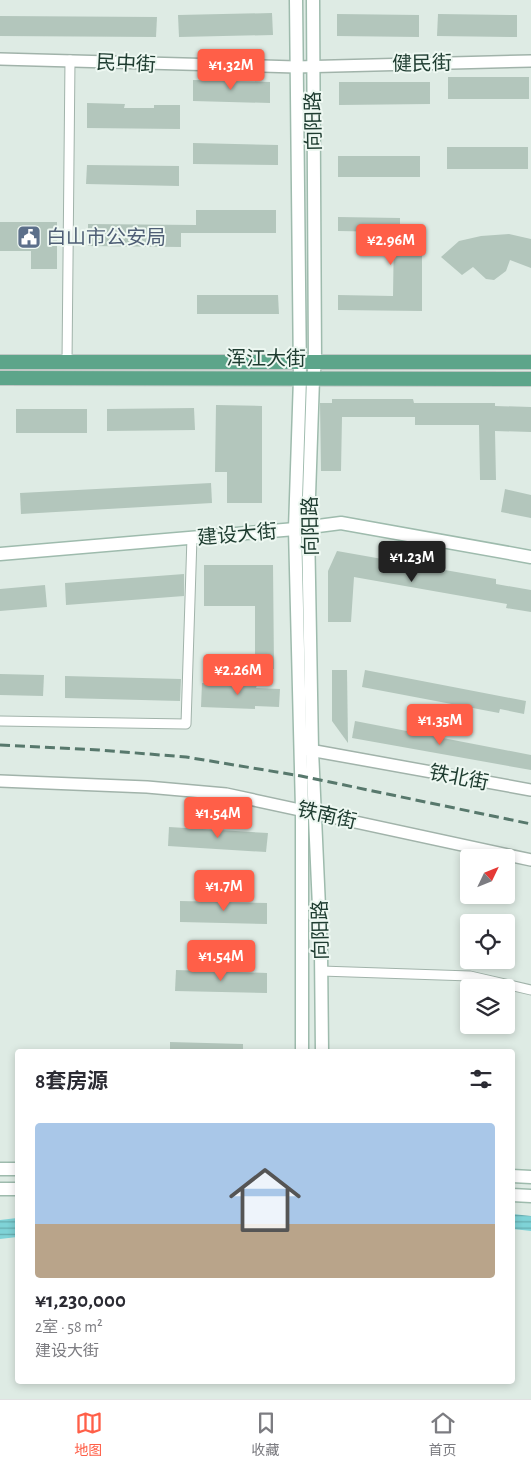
<!DOCTYPE html>
<html lang="zh">
<head>
<meta charset="utf-8">
<style>
  :root { --surface:#fff; --page:#f2f2f3; --text:#2b2b33; --muted:#7c7c81; --line:#e1e1e2; --accent:#ff5f48 }
  body { margin:0; font-family:"Alegreya Sans","Noto Sans SC",sans-serif; background:var(--page); color:var(--text); height:100vh; display:flex; flex-direction:column; font-size:19px; white-space:nowrap }
  * { box-sizing:border-box; margin:0 }
  p { font-size:16px; color:var(--muted) }
  .icon { flex:none; width:28px; height:28px; fill:none; stroke:currentColor; stroke-width:2; stroke-linecap:round; stroke-linejoin:round }
  .map { position:relative; flex:1; overflow:hidden }
  .panel { position:absolute; left:15px; top:1049px; width:500px; height:335px; display:flex; flex-direction:column; background:var(--surface); border-radius:5px; box-shadow:0 2px 8px #0003 }
  .panel>* { flex:none }
  .needle { width:32px; rotate:47deg }
  .fabs { position:absolute; left:460px; top:849px; display:grid; gap:10px }
  .fabs a { display:grid; place-items:center; width:55px; height:55px; border-radius:5px; background:var(--surface); box-shadow:0 2px 8px #0003; font-size:25px }
  .price { position:absolute; translate:-50% -42px; padding:0 11px; border-radius:5px; background:var(--accent); color:#fff; font-size:16px; line-height:32px; filter:drop-shadow(0 1px 2px #0008) }
  .price::after { content:''; position:absolute; left:50%; top:30px; width:15px; height:11px; margin-left:-8px; background:inherit; clip-path:polygon(0 0,100% 0,50% 100%) }
  .price.current { background:#222; color:#fff }
  ul { padding:0; list-style:none }
  li { display:grid; align-content:center; gap:10px; height:265px; padding:0 20px }
  li span { display:grid; place-items:center; height:155px; border-radius:5px; color:#555 }
  li>.icon { margin-inline-start:auto }
  span .icon { width:90px; height:90px; fill:#fffc; stroke-width:1 }
  li b { font-size:21px }
  h2 { display:flex; justify-content:space-between; align-items:center; height:60px; padding:0 20px; font-size:21px }
  .tabs { display:flex; justify-content:space-around; align-items:center; height:70px; border-top:1px solid var(--line); background:var(--surface); font-size:14px; color:var(--muted) }
  .tabs a { display:grid; justify-items:center; gap:2px }
  .tabs .current { color:var(--accent) }
  .map>svg:first-child { display:block }
  .water { fill:url(#water-rules) }
  .building { fill:#b3c6bc }
  .lines { fill:none; stroke-linecap:round; stroke-linejoin:round }
  .minor-casing { stroke:#a1b3aa; stroke-width:11 }
  .tertiary-casing { stroke:#a1b3aa; stroke-width:14 }
  .secondary-casing { stroke:#9ebbad; stroke-width:15 }
  .primary-casing { stroke:#c0c8c5; stroke-width:16 }
  .minor { stroke:#fff; stroke-width:9 }
  .tertiary { stroke:#fff; stroke-width:11 }
  .secondary { stroke:#fff; stroke-width:12 }
  .primary { stroke:#5da58a; stroke-width:14 }
  .rail { stroke:#57786c; stroke-width:3; stroke-dasharray:10 5; stroke-linecap:butt }
  .labels { text-anchor:middle; stroke-width:4; stroke-linejoin:round; paint-order:stroke }
  .street-label { font-size:20px; fill:#1e3c30; stroke:#eef8f2 }
  .service-label { font-size:20px; fill:#4e5e75; stroke:#eef8f2; text-anchor:start }
</style>
</head>
<body>
<div class="map">
<svg width="531" height="1399" viewBox="0 0 531 1399">
  <defs>
    <pattern id="water-rules" width="6" height="5" patternUnits="userSpaceOnUse" patternTransform="scale(1.25)"><rect width="6" height="5" fill="#7fd3d7"/><path d="M0 2.5h6" fill="none" stroke="#67acaf"/></pattern>
  </defs>
  <rect width="100%" height="100%" fill="#deebe4"/>
  <!-- water -->
  <g class="water">
    <polygon points="513,1214 531,1216 531,1231 513,1229"/>
    <polygon points="17,1218 17,1237 0,1239 0,1220"/>
  </g>
  <!-- building -->
  <g class="building">
    <polygon points="272,13 273,35 179,37 178,15"/>
    <polygon points="337,14 419,15 419,37 337,36"/>
    <polygon points="438,14 517,15 517,37 437,36"/>
    <polygon points="0,16 157,17 156,37 0,36"/>
    <rect x="448" y="77" width="81" height="22"/>
    <polygon points="193,80 270,82 270,103 193,101"/>
    <polygon points="339,82 430,82 430,104 339,105"/>
    <polygon points="87,103 125,104 124,108 154,108 154,105 180,105 180,129 87,128"/>
    <polygon points="193,143 278,145 278,165 193,164"/>
    <rect x="447" y="147" width="81" height="22"/>
    <rect x="338" y="156" width="82" height="21"/>
    <polygon points="87,165 179,166 179,186 86,184"/>
    <polygon points="196,210 276,210 276,233 181,233 181,247 88,246 88,224 196,225"/>
    <polygon points="338,217 400,218 400,226 422,226 422,311 338,310 338,295 393,296 394,232 338,231"/>
    <polygon points="0,222 57,222 57,269 31,269 31,251 0,251"/>
    <polygon points="509,234 531,239 531,268 510,260 506,271 494,280 486,279 473,267 462,275 441,257 459,241 481,236"/>
    <polygon points="197,295 278,295 279,314 197,314"/>
    <polygon points="332,399 413,399 414,403 495,403 495,406 531,407 531,432 495,431 496,480 480,480 479,425 415,425 415,417 342,417 341,471 321,471 320,403 332,403"/>
    <polygon points="216,405 262,406 262,503 227,503 227,472 215,472"/>
    <polygon points="194,408 195,430 107,431 107,409"/>
    <rect x="16" y="409" width="71" height="24"/>
    <polygon points="211,483 212,503 21,514 20,493"/>
    <polygon points="505,489 531,495 531,518 501,512"/>
    <polygon points="337,551 496,579 496,584 531,590 531,612 506,608 507,604 354,577 351,622 328,622 328,571"/>
    <polygon points="204,565 273,565 274,669 255,669 255,606 204,606"/>
    <polygon points="184,574 184,596 66,605 65,583"/>
    <polygon points="45,585 47,607 0,611 0,589"/>
    <polygon points="332,670 347,670 348,743 332,721"/>
    <polygon points="365,670 526,701 524,714 500,709 499,713 362,687"/>
    <polygon points="0,674 44,675 43,696 0,695"/>
    <polygon points="65,676 181,679 180,701 65,698"/>
    <polygon points="202,683 257,685 256,688 280,689 279,707 255,706 255,709 201,707"/>
    <polygon points="355,721 531,755 531,770 352,738"/>
    <polygon points="169,827 268,833 266,852 168,846"/>
    <polygon points="180,901 267,903 267,924 180,922"/>
    <polygon points="176,970 267,973 267,993 175,991"/>
    <polygon points="170,1042 243,1044 243,1051 170,1051"/>
  </g>
  <g class="lines">
    <!-- minor casing -->
    <g class="minor-casing">
      <g id="minor">
        <polyline points="67,362 70,60"/>
        <polyline points="0,721 186,724 192,537"/>
        <polyline points="321,971 470,976 531,990"/>
      </g>
    </g>
    <!-- tertiary casing -->
    <g class="tertiary-casing">
      <g id="tertiary">
        <polyline points="0,59 296,67 531,61"/>
        <polyline points="304,749 531,790"/>
        <polyline points="0,781 147,787 226,794 531,860"/>
      </g>
    </g>
    <!-- secondary casing -->
    <g class="secondary-casing">
      <g id="secondary">
        <polyline points="296,0 300,378 295,529 302,809 302,1051"/>
        <polyline points="313,0 315,363 313,379 308,525 312,750 321,952 322,1051"/>
        <polyline points="0,554 295,529 341,523 531,557"/>
        <polyline points="0,1169 18,1169"/>
        <polyline points="512,1176 531,1177"/>
        <polyline points="0,1189 18,1189"/>
        <polyline points="512,1195 531,1196"/>
      </g>
    </g>
    <!-- primary casing -->
    <g class="primary-casing">
      <g id="primary">
        <polyline points="0,362 531,362"/>
        <polyline points="0,378 531,379"/>
      </g>
    </g>
    <!-- minor -->
    <use href="#minor" class="minor"/>
    <!-- tertiary -->
    <use href="#tertiary" class="tertiary"/>
    <!-- secondary -->
    <use href="#secondary" class="secondary"/>
    <!-- primary -->
    <use href="#primary" class="primary"/>
    <!-- rail -->
    <polyline class="rail" points="0,745 99,750 186,757 301,776 531,824"/>
  </g>
  <!-- icons -->
  <defs>
    <g id="civic-square" transform="scale(1.25)"><rect x="-9" y="-9" width="18" height="18" rx="4" fill="#5c6f8a" stroke="#eef8f2"/><path d="M-.6-6.5H3V-4.5H.6V-3L4-1V1h2V6H-6V1h2V-1L-.6-3ZM-1.2 2.5V6h2.4V2.5Z" fill="#fff"/></g>
  </defs>
  <g fill-rule="evenodd">
    <use href="#civic-square" x="29" y="237"/>
  </g>
  <g class="labels">
    <!-- street labels -->
    <g class="street-label">
      <text transform="translate(126 63) rotate(3)" y="7">民中街</text>
      <text transform="translate(422 63) rotate(-1)" y="7">健民街</text>
      <text transform="translate(313 121) rotate(-91)" y="7">向阳路</text>
      <text x="266" y="365">浑江大街</text>
      <text transform="translate(310 526) rotate(-91)" y="7">向阳路</text>
      <text transform="translate(237 534) rotate(-5)" y="7">建设大街</text>
      <text transform="translate(459 777) rotate(11)" y="7">铁北街</text>
      <text transform="translate(327 815) rotate(13)" y="7">铁南街</text>
      <text transform="translate(320 930) rotate(-91)" y="7">向阳路</text>
    </g>
    <!-- service labels -->
    <g class="service-label">
      <text x="46" y="244">白山市公安局</text>
    </g>
  </g>
</svg>
<div class="fabs">
<a><svg class="needle" viewBox="-14 -14 28 28"><path d="M0-13l5 13h-10z" fill="#e53935"/><path d="M0 13l5-13h-10z" fill="#7c7c81"/></svg></a>
<a><svg class="icon" aria-label="locate" viewBox="0 0 24 24"><circle cx="12" cy="12" r="6"/><path d="M12 2v4M12 18v4M2 12h4M18 12h4"/></svg></a>
<a><svg class="icon" aria-label="layers" viewBox="0 0 24 24"><path d="M12 4l9 5-9 5-9-5zM3 14l9 5 9-5"/></svg></a>
</div>
<b class="price" style="left:231px;top:91px">¥1.32M</b>
<b class="price" style="left:391px;top:266px">¥2.96M</b>
<b class="price current" style="left:412px;top:583px">¥1.23M</b>
<b class="price" style="left:238px;top:696px">¥2.26M</b>
<b class="price" style="left:440px;top:746px">¥1.35M</b>
<b class="price" style="left:218px;top:839px">¥1.54M</b>
<b class="price" style="left:224px;top:912px">¥1.7M</b>
<b class="price" style="left:221px;top:982px">¥1.54M</b>
<section class="panel">
<h2>8套房源<svg class="icon" aria-label="filters" viewBox="0 0 24 24"><path d="M4 7h16M4 17h16"/><circle cx="9" cy="7" r="2"/><circle cx="15" cy="17" r="2"/></svg></h2>
<ul>
<li><span style="background:linear-gradient(#a9c7e8 65%,#b9a48a 0)"><svg class="icon" aria-label="home" viewBox="0 0 24 24"><path d="M3 11l9-7 9 7M6 9v11h12V9"/></svg></span><div><b>¥1,230,000</b><p>2室 · 58 m²</p><p>建设大街</p></div></li>
</ul>
</section>
</div>
<nav class="tabs">
<a class="current"><svg class="icon" aria-label="map" viewBox="0 0 24 24"><path d="M3 6l6-2 6 2 6-2v14l-6 2-6-2-6 2zM9 4v14M15 6v14"/></svg>地图</a>
<a><svg class="icon" aria-label="saved" viewBox="0 0 24 24"><path d="M7 4h10v16l-5-4-5 4z"/></svg>收藏</a>
<a><svg class="icon" aria-label="home" viewBox="0 0 24 24"><path d="M3 11l9-7 9 7M6 9v11h12V9"/></svg>首页</a>
</nav>
</body>
</html>
